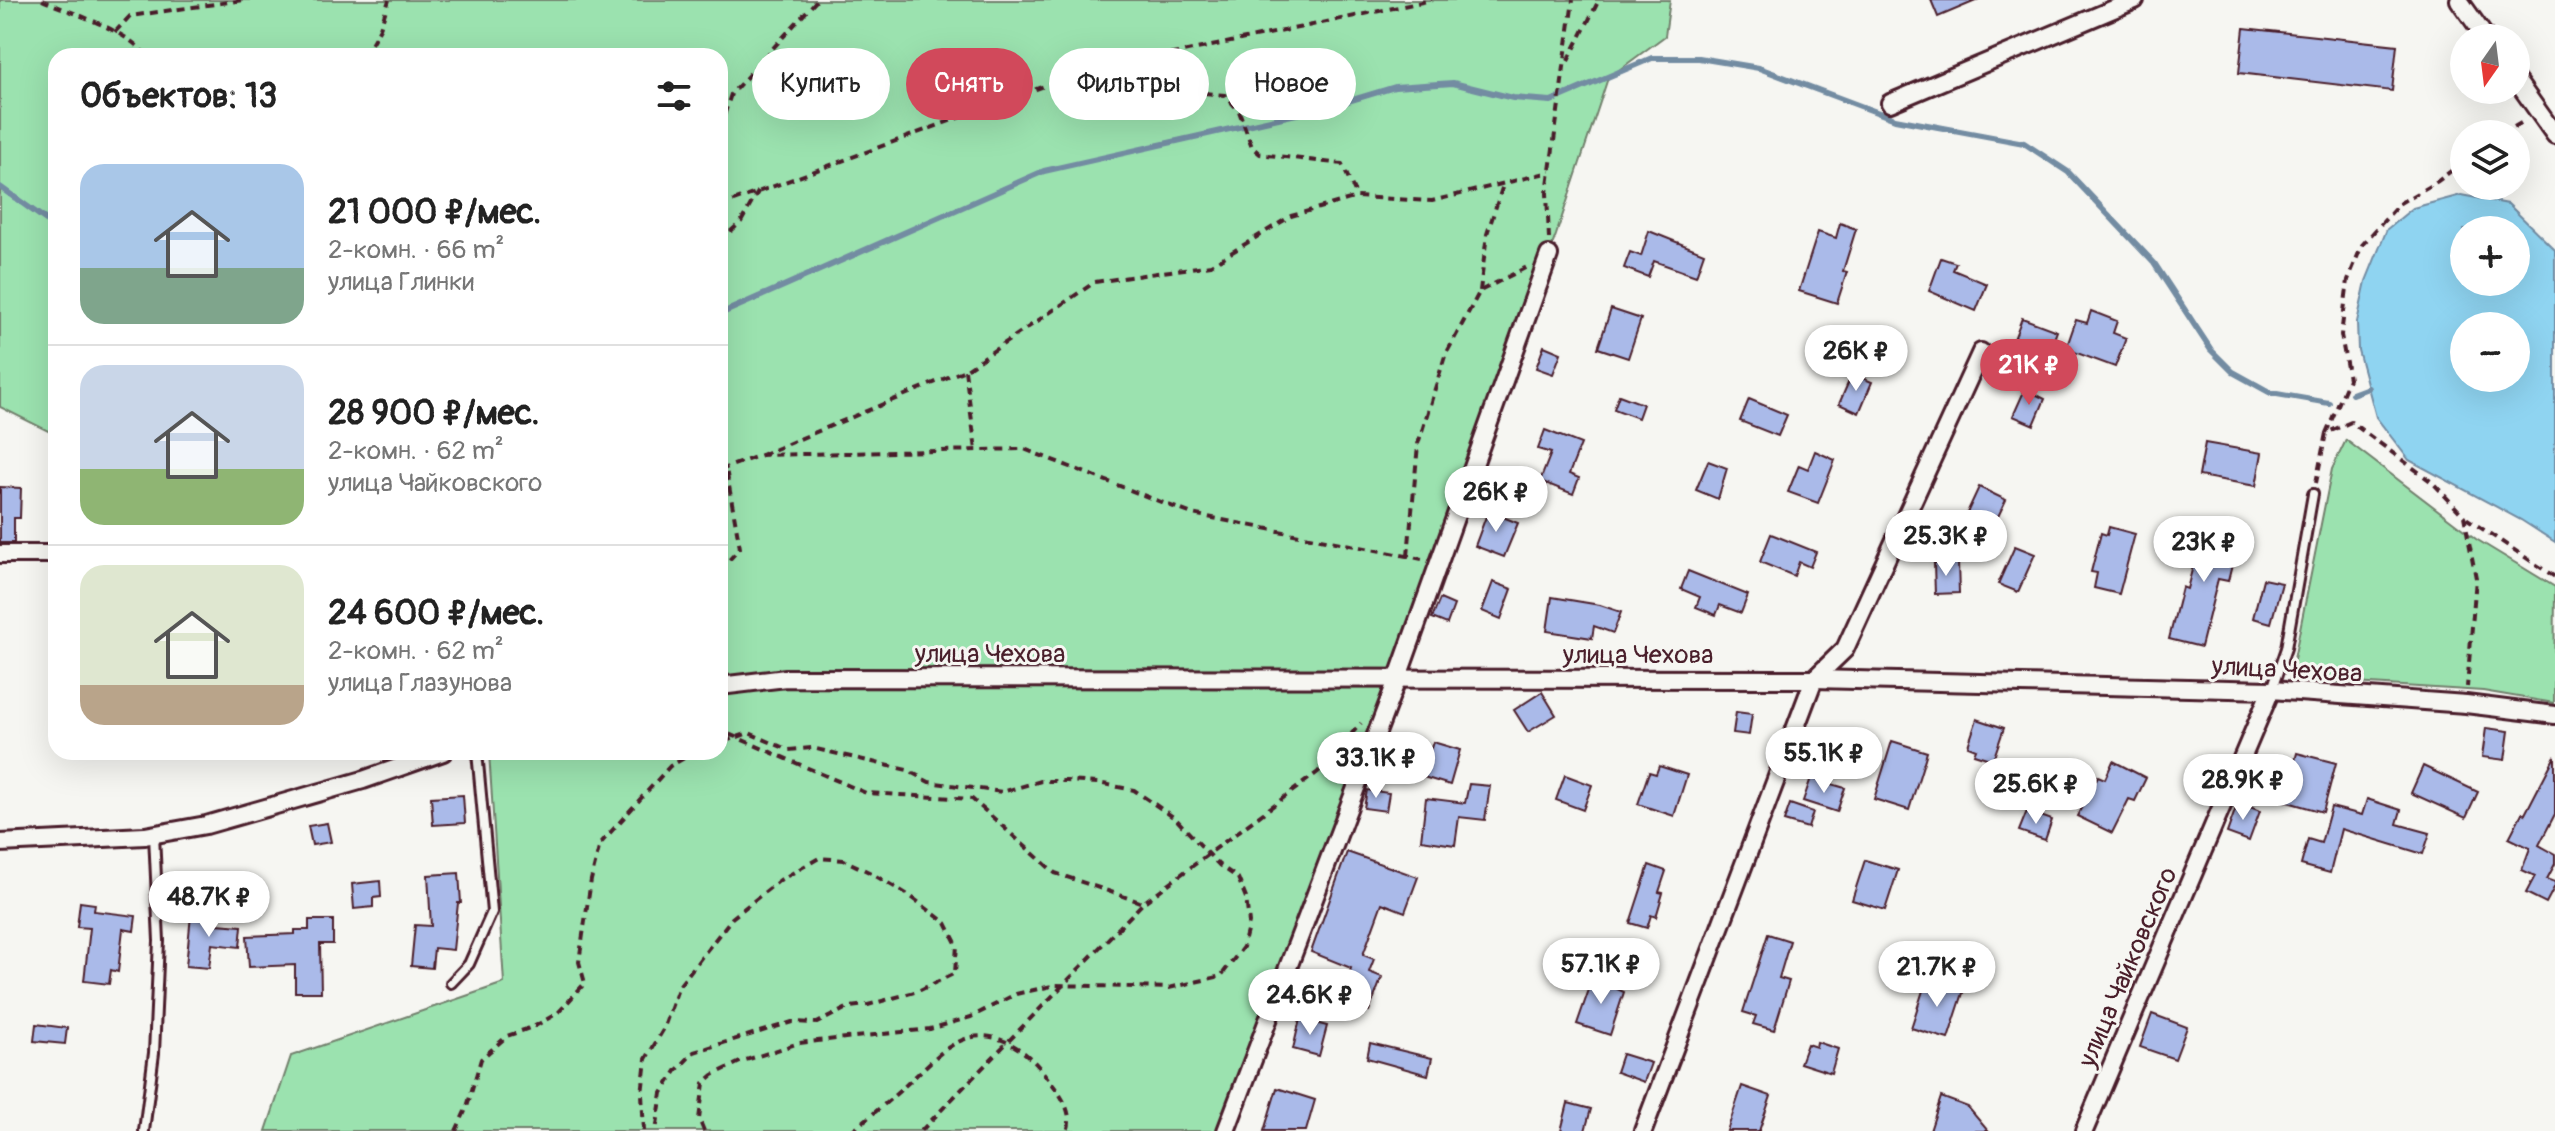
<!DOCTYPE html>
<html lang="ru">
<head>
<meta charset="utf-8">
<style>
  :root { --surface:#fff; --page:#f6f6f6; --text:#222; --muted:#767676; --line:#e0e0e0; --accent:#d1495b }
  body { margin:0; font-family:Pangolin,sans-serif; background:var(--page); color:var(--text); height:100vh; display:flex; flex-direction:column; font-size:30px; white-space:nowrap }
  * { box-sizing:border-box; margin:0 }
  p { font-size:26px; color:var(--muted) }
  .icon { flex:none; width:44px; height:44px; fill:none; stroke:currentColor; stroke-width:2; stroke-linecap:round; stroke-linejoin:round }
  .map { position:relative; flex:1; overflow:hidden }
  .panel { position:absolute; left:48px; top:48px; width:680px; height:712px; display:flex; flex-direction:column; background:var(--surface); border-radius:24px; box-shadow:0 8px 32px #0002 }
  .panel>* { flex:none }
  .hud { position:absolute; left:752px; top:48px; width:760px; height:72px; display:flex; gap:16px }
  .needle { width:52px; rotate:194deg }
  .buttons { position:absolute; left:2450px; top:24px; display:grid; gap:16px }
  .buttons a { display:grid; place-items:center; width:80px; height:80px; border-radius:50%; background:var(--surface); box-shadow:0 8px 32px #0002; font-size:40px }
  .price { position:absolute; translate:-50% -68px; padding:0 18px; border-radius:28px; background:#fff; color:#222; font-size:26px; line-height:52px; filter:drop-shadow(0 2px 4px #0008) }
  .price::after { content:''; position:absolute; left:50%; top:48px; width:24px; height:18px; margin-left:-12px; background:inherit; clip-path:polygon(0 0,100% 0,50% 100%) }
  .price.on { background:var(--accent); color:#fff }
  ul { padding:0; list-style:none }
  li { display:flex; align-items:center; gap:24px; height:200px; padding:0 32px }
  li+li { border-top:2px solid var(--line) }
  li span { display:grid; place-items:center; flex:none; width:224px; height:160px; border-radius:24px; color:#555 }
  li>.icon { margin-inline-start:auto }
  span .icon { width:96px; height:96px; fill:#fffc; stroke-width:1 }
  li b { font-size:34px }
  h2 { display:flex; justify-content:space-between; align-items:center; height:96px; padding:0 32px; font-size:34px }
  .chip { padding:0 28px; border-radius:36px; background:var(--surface); box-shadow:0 8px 32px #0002; font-size:28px; line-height:72px }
  .chip.on { background:var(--accent); color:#fff }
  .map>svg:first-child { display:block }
  .green { fill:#9be2af; stroke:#72806d; stroke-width:2 }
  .water { fill:#8fd4f1; stroke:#738ca2; stroke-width:2; fill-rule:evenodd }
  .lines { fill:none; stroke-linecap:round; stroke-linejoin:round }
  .stream { stroke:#738ca2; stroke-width:6 }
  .building { fill:#aabae9; stroke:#4a1f2b; stroke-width:2 }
  .service-casing { stroke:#4a1f2b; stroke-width:14 }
  .minor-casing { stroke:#4a1f2b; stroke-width:22 }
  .path { stroke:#4a1f2b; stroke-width:4; stroke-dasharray:8 6; stroke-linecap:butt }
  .service { stroke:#f6f6f2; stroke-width:8 }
  .minor { stroke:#f6f6f2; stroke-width:16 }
  .labels { text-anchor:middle; stroke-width:6; stroke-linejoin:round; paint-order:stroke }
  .street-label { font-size:26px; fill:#4a1f2b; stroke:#f6f6f2 }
</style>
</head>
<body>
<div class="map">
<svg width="2555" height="1131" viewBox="0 0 2555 1131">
  <rect width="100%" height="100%" fill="#f6f6f2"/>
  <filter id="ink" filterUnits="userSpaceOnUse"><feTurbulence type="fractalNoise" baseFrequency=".0125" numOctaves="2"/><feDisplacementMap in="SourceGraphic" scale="16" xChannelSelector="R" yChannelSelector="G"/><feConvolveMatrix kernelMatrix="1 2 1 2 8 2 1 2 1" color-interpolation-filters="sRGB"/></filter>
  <g filter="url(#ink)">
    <!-- green -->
    <g class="green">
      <polygon points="0,0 1670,0 1665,36 1608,78 1556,235 1226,1131 266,1131 291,1056 504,983 489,752 720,752 720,56 56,56 56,435 0,407"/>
      <polygon points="2346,440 2476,539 2555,587 2554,703 2483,691 2290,679 2332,469"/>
    </g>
    <!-- water -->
    <path class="water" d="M 2461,195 L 2508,204 L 2555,250 L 2555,542 L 2521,520 L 2409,460 L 2376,417 L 2358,350 L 2357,322 L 2366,281 L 2387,229 L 2413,208 ZM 2464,230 L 2516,230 L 2516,282 L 2464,282 ZM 2464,326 L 2516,326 L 2516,378 L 2464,378 Z"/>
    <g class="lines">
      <!-- stream -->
      <g class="stream">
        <polyline points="0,187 56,227"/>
        <polyline points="720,314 1044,171 1332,106 1395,87 1453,83 1513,98 1551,101 1652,58 1699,58 1759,68 1895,119 2024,143 2068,172 2154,263 2211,350 2233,372 2271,393 2329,403"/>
        <polyline points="2352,394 2368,388"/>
      </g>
    </g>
    <!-- building -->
    <g class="building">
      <polygon points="1931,0 1978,0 1938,17"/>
      <polygon points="2244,28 2397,45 2392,91 2239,73"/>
      <polygon points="1840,223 1856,229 1843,271 1847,272 1837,303 1799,291 1818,232 1836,238"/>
      <polygon points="1649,231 1704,253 1696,276 1654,261 1648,277 1624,268 1630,252 1641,256"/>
      <polygon points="1941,258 1956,263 1953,270 1987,284 1976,311 1929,291"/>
      <polygon points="1611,309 1641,319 1628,358 1598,348"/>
      <polygon points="2091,311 2117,321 2113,333 2126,338 2115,367 2066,349 2076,320 2087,323"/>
      <polygon points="2022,318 2057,331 2048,355 2013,342"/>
      <polygon points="1544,346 1561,353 1553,374 1536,368"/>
      <polygon points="1852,374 1872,382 1859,413 1839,404"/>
      <polygon points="2025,389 2045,399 2034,425 2013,416"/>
      <polygon points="1619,395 1643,404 1638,418 1614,409"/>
      <polygon points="1749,399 1787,415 1778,436 1740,421"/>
      <polygon points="1545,430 1581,444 1569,474 1579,478 1573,494 1540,481 1551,453 1538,449"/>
      <polygon points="2205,443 2262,453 2256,486 2199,476"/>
      <polygon points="1815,451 1835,460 1818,503 1788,492 1799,465 1808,469"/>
      <polygon points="1708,461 1727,468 1718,499 1696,490"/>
      <polygon points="0,487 21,488 20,518 14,518 14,543 0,543"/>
      <polygon points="1979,487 2006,500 1993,527 1966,515"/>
      <polygon points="1488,511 1518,523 1504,557 1475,546"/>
      <polygon points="2204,524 2240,533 2228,581 2218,579 2201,647 2169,639 2182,587 2187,589"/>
      <polygon points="2109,527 2135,534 2119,594 2094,588 2097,573 2091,572 2101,533 2107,535"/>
      <polygon points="1771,534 1816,552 1810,567 1799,562 1794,576 1760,562"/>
      <polygon points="2015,546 2035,554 2018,592 1998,584"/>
      <polygon points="1958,562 1959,593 1935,594 1934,563"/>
      <polygon points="1688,571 1748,595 1741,613 1720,605 1716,615 1696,607 1700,597 1681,589"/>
      <polygon points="2263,579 2282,583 2271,623 2253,618"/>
      <polygon points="1493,582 1512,589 1501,619 1482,611"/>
      <polygon points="1552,597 1600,605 1621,612 1613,633 1594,626 1592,638 1547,631"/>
      <polygon points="1440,599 1454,605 1447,624 1432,618"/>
      <polygon points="1542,692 1556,715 1528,732 1514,710"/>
      <polygon points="1736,712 1752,714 1749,735 1733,733"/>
      <polygon points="1977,719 2004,728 1993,760 1974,754 1976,749 1968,746"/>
      <polygon points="2486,728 2509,731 2505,760 2482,757"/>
      <polygon points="1892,741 1927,752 1909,810 1874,799"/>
      <polygon points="1433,742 1460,750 1450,785 1380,764 1385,747 1427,760"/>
      <polygon points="2297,753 2336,763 2323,812 2284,801"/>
      <polygon points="2555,756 2555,814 2539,845 2555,854 2555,864 2547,879 2555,882 2555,886 2546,903 2526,893 2535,876 2522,870 2530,848 2509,838 2522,813 2525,814"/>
      <polygon points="2113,761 2146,778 2135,801 2129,799 2112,833 2077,816 2098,776 2105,779"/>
      <polygon points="1659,766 1687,775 1674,816 1638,804 1649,772 1656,774"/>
      <polygon points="2423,766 2478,792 2466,818 2411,793"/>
      <polygon points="1565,775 1592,785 1583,810 1556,800"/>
      <polygon points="1811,778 1845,788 1837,812 1803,801"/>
      <polygon points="1469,784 1490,786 1485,820 1459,817 1455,845 1421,840 1426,798 1465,803"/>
      <polygon points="1367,790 1389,793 1386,811 1364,808"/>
      <polygon points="463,795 465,823 433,825 431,797"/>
      <polygon points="2367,799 2401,810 2397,824 2430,833 2423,854 2341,829 2330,873 2301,865 2308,839 2321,843 2331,807 2362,815"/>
      <polygon points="2238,802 2260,811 2249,841 2227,833"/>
      <polygon points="1790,804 1813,812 1808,828 1784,821"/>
      <polygon points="2027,811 2052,820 2045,840 2019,831"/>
      <polygon points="327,823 331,842 312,845 308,826"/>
      <polygon points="1347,852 1418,877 1405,912 1382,903 1363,955 1374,959 1369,972 1382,977 1369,1011 1345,1002 1347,997 1342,995 1351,968 1311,952"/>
      <polygon points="1865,860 1898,870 1885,910 1852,900"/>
      <polygon points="1649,865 1666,871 1659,892 1663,893 1656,917 1651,915 1647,928 1630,923"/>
      <polygon points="459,873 461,903 458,903 453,950 434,948 432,968 411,966 415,925 431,926 428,875"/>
      <polygon points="172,876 189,878 186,904 169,902"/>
      <polygon points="380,881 381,897 373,898 373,907 354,909 352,884"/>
      <polygon points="80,902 95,904 94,911 136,916 134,931 123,929 118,972 111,970 109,984 84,981 90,928 77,927"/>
      <polygon points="191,915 217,918 217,924 242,926 240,947 212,944 209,968 186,966"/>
      <polygon points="309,920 333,920 333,944 320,944 321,992 295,992 295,965 249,967 247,936 295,934 295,930 309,930"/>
      <polygon points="1768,934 1790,941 1779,978 1789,981 1774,1030 1753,1024 1756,1016 1743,1012"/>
      <polygon points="1601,976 1619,982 1617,989 1624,992 1610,1035 1577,1024 1592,981 1599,983"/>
      <polygon points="1927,978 1964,990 1948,1039 1911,1028"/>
      <polygon points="2152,1014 2187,1027 2175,1059 2140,1047"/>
      <polygon points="1300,1019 1327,1026 1319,1056 1293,1049"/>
      <polygon points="36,1024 67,1028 65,1044 34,1041"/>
      <polygon points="1817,1042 1838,1049 1831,1073 1800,1063 1807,1044 1816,1047"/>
      <polygon points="1370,1043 1432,1058 1428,1075 1367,1058"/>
      <polygon points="1622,1054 1651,1063 1644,1082 1616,1072"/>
      <polygon points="1742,1086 1771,1096 1759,1131 1727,1131"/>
      <polygon points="1277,1088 1315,1100 1306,1131 1264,1131"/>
      <polygon points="1941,1097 1968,1107 1988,1131 1930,1131"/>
      <polygon points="1568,1103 1591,1109 1585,1131 1561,1131"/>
    </g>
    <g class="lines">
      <!-- service casing -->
      <g class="service-casing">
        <g id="service">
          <polyline points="2272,689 2286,648 2313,494"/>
          <polyline points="451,983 469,964 492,912 477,752"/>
          <polyline points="144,1131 154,1053 159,941 154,835"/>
        </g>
      </g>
      <!-- minor casing -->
      <g class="minor-casing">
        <g id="minor">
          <polyline points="2459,0 2486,38"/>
          <polyline points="2516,80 2555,135"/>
          <polyline points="1890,103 2135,0"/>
          <polyline points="0,554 56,554"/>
          <polyline points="720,686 786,678 1814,679 2271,690 2466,704 2555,715"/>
          <polyline points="0,843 145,836 206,825 363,780 443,752"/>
          <polyline points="1226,1131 1398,677 1549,255"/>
          <polyline points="1643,1131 1814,679 1845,649 1981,352"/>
          <polyline points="2084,1131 2271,690"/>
        </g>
      </g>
      <!-- path -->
      <g class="path">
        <path d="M 42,0 C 69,12 130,31 146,56"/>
        <polyline points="115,32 130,16 243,0"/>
        <polyline points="364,56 380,28 389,0"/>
        <polyline points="1568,61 1599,0"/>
        <polyline points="1080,75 1161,89 1225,95 1239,111 1252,147 1260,154 1342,164 1357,197"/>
        <polyline points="720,128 731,94 817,0"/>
        <polyline points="2502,134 2526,120"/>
        <polyline points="2464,161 2438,181 2400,203 2362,245 2348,280 2341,335 2349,379 2326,433 2351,422 2432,482 2464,516 2476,578 2467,687"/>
        <polyline points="720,206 1077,74 1432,0"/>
        <polyline points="1549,239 1547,193 1573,0"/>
        <polyline points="720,241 741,222 759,190"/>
        <polyline points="1480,291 1487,234 1503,185"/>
        <polyline points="965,370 976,450"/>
        <polyline points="761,455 965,370 1095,282 1211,265 1291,216 1357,197 1432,201 1550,172"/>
        <polyline points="720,470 761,455 1024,449 1192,514 1422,559"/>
        <polyline points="2316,483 2326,433"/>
        <polyline points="2466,518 2555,577"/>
        <polyline points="1408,556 1418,444 1445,356 1480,291 1527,267"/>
        <polyline points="720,570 740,548 726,469"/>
        <polyline points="720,725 724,732 866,793 972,799 1055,873 1143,903 1318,772 1361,723"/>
        <polyline points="456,1131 467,1107 481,1059 507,1036 535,1026 558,1013 585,983 579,962 591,880 600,844 670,766 695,752"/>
        <polyline points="644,1131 642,1094 646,1059 663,1030 679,986 732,918 780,880 819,858 844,860 869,872 910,896 946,923 957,945 955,973 918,991 868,1005 849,1007 817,1023 792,1022 694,1052 676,1071 662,1093 656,1131"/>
        <polyline points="704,1131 699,1119 704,1083 713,1075 740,1062 799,1043 930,1029 971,1017 1016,994 1056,985 1169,988 1221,976 1243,947 1249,923 1246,898 1238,878 1219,865 1176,819 1134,790 1098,783 1067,781 1041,781 1002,792 929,782 907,770 812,748 789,750 749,733 720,743"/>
        <path d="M 851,1131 C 871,1116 890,1100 908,1083 C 923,1070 938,1052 956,1043 C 991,1024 1026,1048 1046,1076 C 1058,1091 1075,1112 1067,1131"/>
        <polyline points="921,1131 1143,903"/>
      </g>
      <!-- service -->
      <use href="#service" class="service"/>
      <!-- minor -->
      <use href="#minor" class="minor"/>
    </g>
  </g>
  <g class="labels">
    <!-- street labels -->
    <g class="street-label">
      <text x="990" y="662">улица Чехова</text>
      <text x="1638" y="663">улица Чехова</text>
      <text transform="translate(2287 669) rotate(3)" y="9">улица Чехова</text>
      <text transform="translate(2127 967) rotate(-67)" y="9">улица Чайковского</text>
    </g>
  </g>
</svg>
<div class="buttons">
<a><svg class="needle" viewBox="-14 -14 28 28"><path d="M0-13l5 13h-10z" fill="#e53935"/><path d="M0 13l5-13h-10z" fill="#767676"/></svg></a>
<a><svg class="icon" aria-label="layers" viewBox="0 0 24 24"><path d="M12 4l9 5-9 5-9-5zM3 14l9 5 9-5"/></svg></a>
<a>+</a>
<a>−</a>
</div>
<b class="price" style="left:1856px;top:393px">26K ₽</b>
<b class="price on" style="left:2029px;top:407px">21K ₽</b>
<b class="price" style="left:1496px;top:534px">26K ₽</b>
<b class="price" style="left:1946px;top:578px">25.3K ₽</b>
<b class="price" style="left:2204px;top:584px">23K ₽</b>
<b class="price" style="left:1824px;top:795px">55.1K ₽</b>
<b class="price" style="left:1376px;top:800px">33.1K ₽</b>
<b class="price" style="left:2243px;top:822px">28.9K ₽</b>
<b class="price" style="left:2036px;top:826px">25.6K ₽</b>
<b class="price" style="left:209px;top:939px">48.7K ₽</b>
<b class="price" style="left:1601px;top:1006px">57.1K ₽</b>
<b class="price" style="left:1937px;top:1009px">21.7K ₽</b>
<b class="price" style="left:1310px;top:1037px">24.6K ₽</b>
<div class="hud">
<a class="chip">Купить</a>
<a class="chip on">Снять</a>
<a class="chip">Фильтры</a>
<a class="chip">Новое</a>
</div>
<section class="panel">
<h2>Объектов: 13<svg class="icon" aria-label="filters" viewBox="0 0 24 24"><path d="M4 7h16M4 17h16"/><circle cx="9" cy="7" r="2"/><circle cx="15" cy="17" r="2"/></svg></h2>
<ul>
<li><span style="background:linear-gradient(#a9c7e8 65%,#7fa58c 0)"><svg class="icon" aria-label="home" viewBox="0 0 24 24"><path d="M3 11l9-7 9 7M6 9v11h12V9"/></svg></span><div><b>21 000 ₽/мес.</b><p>2-комн. · 66 m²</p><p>улица Глинки</p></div></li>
<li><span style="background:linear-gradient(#c9d6e8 65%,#8fb573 0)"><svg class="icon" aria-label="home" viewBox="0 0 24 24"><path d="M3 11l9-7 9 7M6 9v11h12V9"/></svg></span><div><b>28 900 ₽/мес.</b><p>2-комн. · 62 m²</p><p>улица Чайковского</p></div></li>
<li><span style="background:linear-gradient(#dfe7d0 75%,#b9a48a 0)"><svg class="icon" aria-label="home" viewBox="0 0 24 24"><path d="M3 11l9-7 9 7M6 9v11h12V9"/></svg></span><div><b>24 600 ₽/мес.</b><p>2-комн. · 62 m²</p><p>улица Глазунова</p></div></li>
</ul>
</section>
</div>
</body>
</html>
